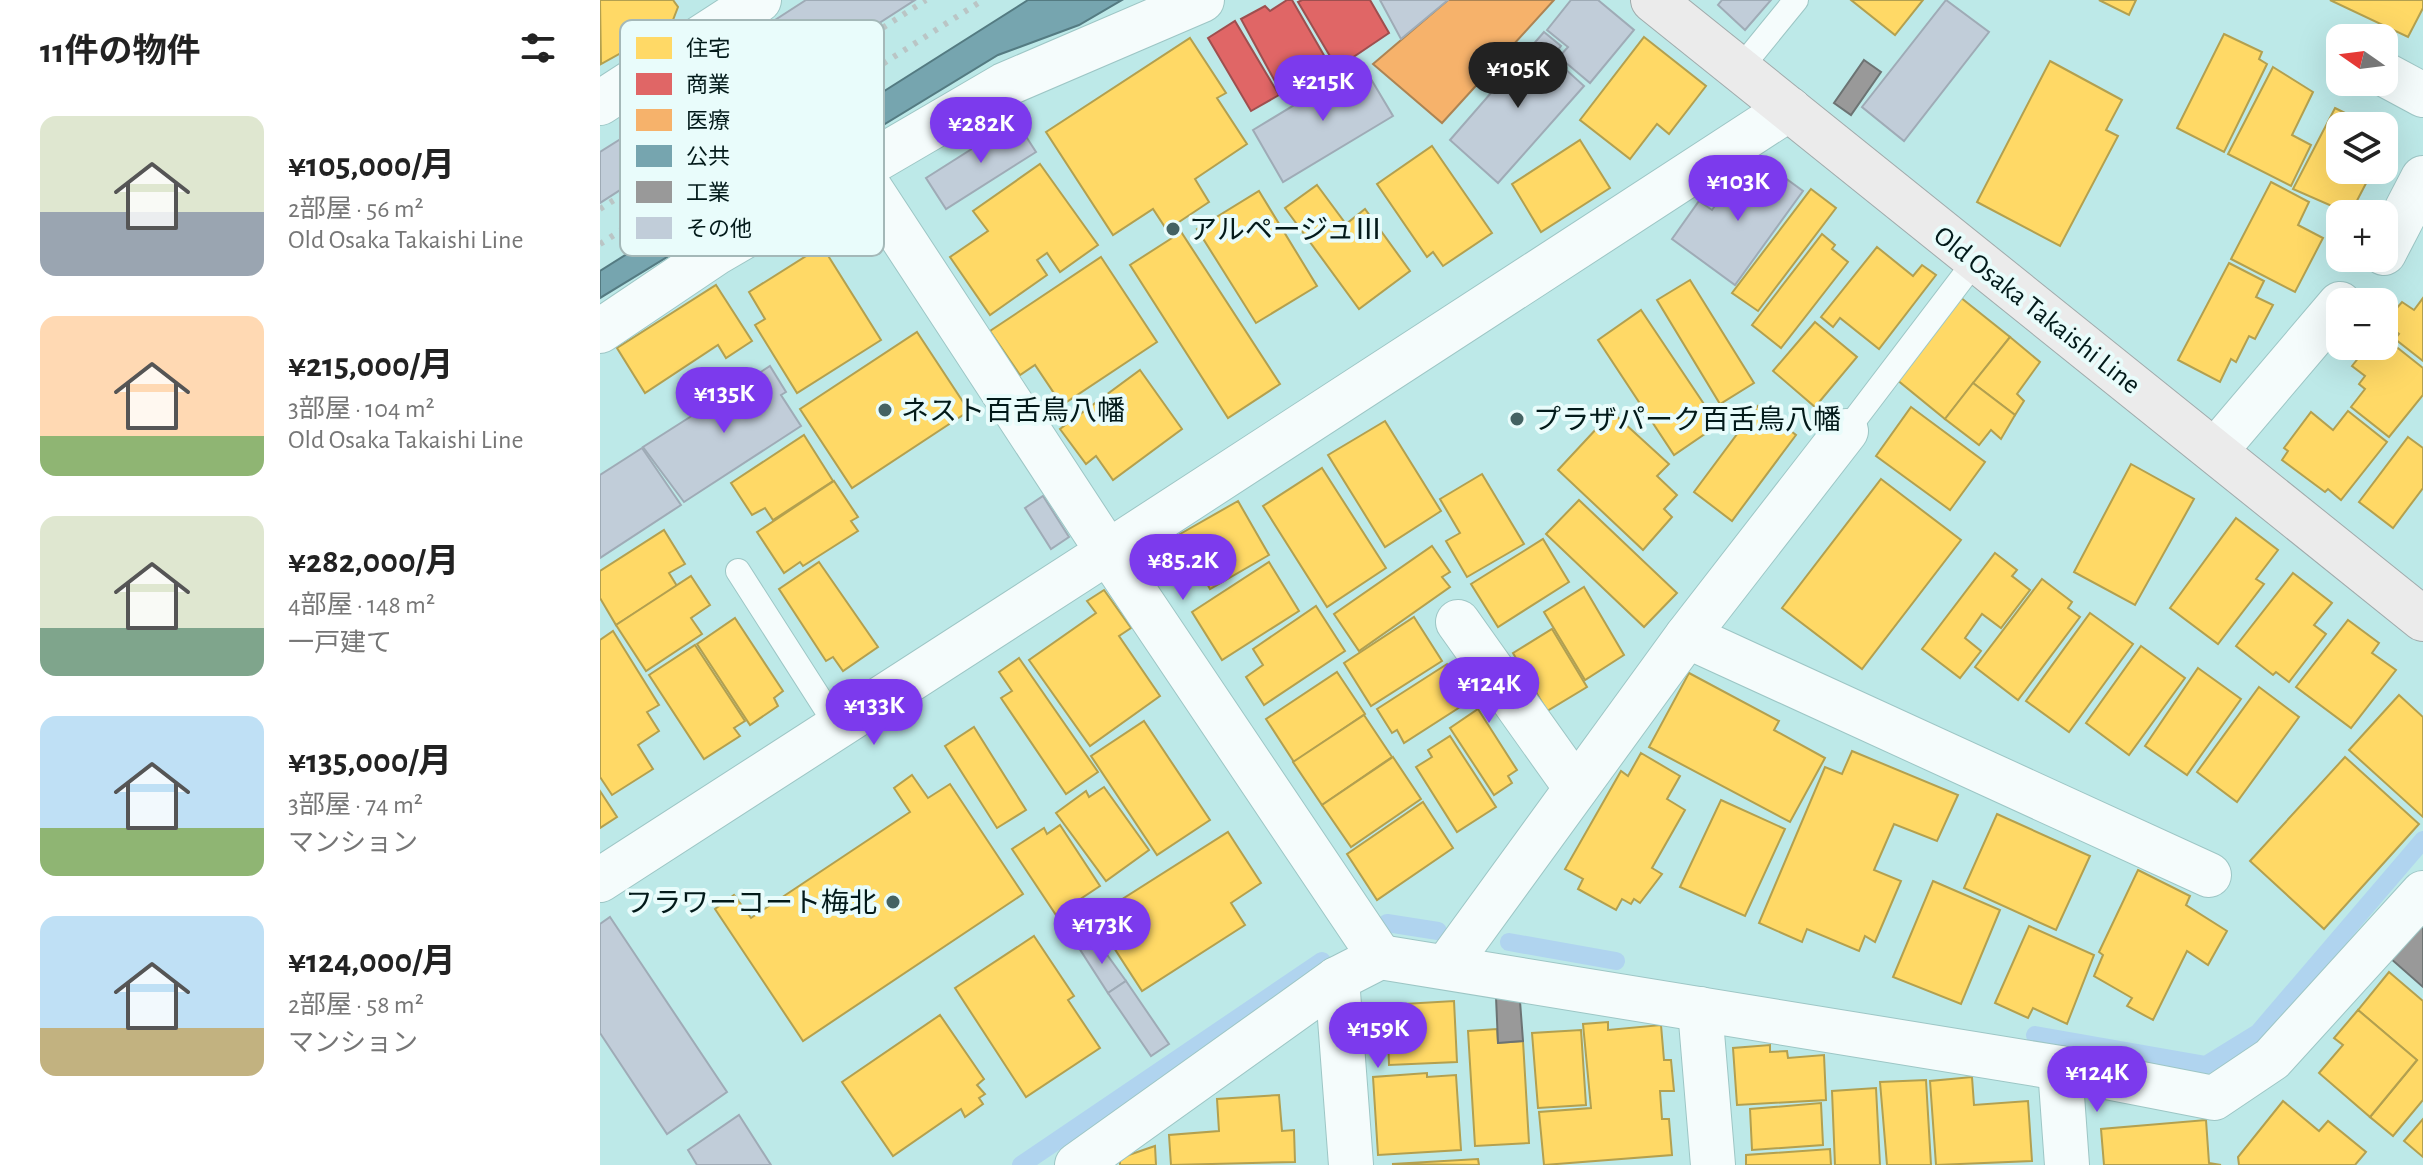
<!DOCTYPE html>
<html lang="ja">
<head>
<meta charset="utf-8">
<style>
  :root { --surface:#fff; --page:#f2f2f2; --text:#222; --muted:#767676; --accent:#7c3aed }
  body { margin:0; font-family:"Alegreya Sans","Noto Sans JP",sans-serif; background:var(--page); color:var(--text); height:100vh; display:flex; flex-direction:column; font-size:30px; white-space:nowrap }
  * { box-sizing:border-box; margin:0 }
  p { font-size:26px; color:var(--muted) }
  .icon { flex:none; width:44px; height:44px; fill:none; stroke:currentColor; stroke-width:2; stroke-linecap:round; stroke-linejoin:round }
  .map { position:relative; flex:1; overflow:hidden }
  .details { display:flex; flex-direction:column; background:var(--surface); width:600px }
  .details>* { flex:none }
  .needle { width:52px; rotate:284deg }
  .fabs { position:absolute; left:1726px; top:24px; display:grid; gap:16px }
  .fabs a { display:grid; place-items:center; width:72px; height:72px; border-radius:16px; background:var(--surface); box-shadow:0 8px 32px #0002; font-size:40px }
  .price { position:absolute; translate:-50% -68px; padding:0 18px; border-radius:28px; background:var(--accent); color:#fff; font-size:26px; line-height:52px; filter:drop-shadow(0 2px 4px #0008) }
  .price::after { content:''; position:absolute; left:50%; top:48px; width:24px; height:18px; margin-left:-12px; background:inherit; clip-path:polygon(0 0,100% 0,50% 100%) }
  .price.active { background:#222; color:#fff }
  ul { padding:0; list-style:none }
  li { display:flex; align-items:center; gap:24px; height:200px; padding:0 40px }
  li span { display:grid; place-items:center; flex:none; width:224px; height:160px; border-radius:16px; color:#555 }
  li>.icon { margin-inline-start:auto }
  span .icon { width:96px; height:96px; fill:#fffc; stroke-width:1 }
  li b { font-size:34px }
  h2 { display:flex; justify-content:space-between; align-items:center; height:96px; padding:0 40px; font-size:34px }
  main { display:flex; flex:1; min-height:0 }
  .map>svg:first-child { display:block }
  .homes { fill:#ffd966; stroke:#b3a04f; stroke-width:2 }
  .shops { fill:#e06666; stroke:#9e4f4f; stroke-width:2 }
  .health { fill:#f6b26b; stroke:#ad8453; stroke-width:2 }
  .public { fill:#76a5af; stroke:#547b82; stroke-width:2 }
  .industry { fill:#999; stroke:#6c7373; stroke-width:2 }
  .lines { fill:none; stroke-linecap:round; stroke-linejoin:round }
  .stream { stroke:#b0d4ef; stroke-width:18 }
  .building { fill:#c1cdd9; stroke:#9fabb6; stroke-width:2 }
  .lane-casing { stroke:#9dc6c5; stroke-width:26 }
  .street-casing { stroke:#9dc6c5; stroke-width:46 }
  .primary-casing { stroke:#a0aaab; stroke-width:46 }
  .lane { stroke:#f5fcfc; stroke-width:24 }
  .street { stroke:#f5fcfc; stroke-width:44 }
  .primary { stroke:#ebebeb; stroke-width:44 }
  .rail { stroke:#bac5c5; stroke-width:6; stroke-dasharray:4 8; stroke-linecap:butt }
  .poi-dot { fill:#446262; stroke:#e9fcfb; stroke-width:3 }
  .labels { text-anchor:middle; stroke-width:8; stroke-linejoin:round; paint-order:stroke }
  .poi-label { font-size:28px; fill:#031a1a; stroke:#e9fcfb; text-anchor:start }
  .street-label { font-size:28px; fill:#031a1a; stroke:#e9fcfb }
  .key { fill:#e9fcfb; stroke:#a4b8b8; stroke-width:2 }
  .key-label { font-size:22px; fill:#031a1a }
</style>
</head>
<body>
<main>
<section class="details">
<h2>11件の物件<svg class="icon" aria-label="filters" viewBox="0 0 24 24"><path d="M4 7h16M4 17h16"/><circle cx="9" cy="7" r="2"/><circle cx="15" cy="17" r="2"/></svg></h2>
<ul>
<li><span style="background:linear-gradient(#dfe7d0 60%,#9aa5b1 0)"><svg class="icon" aria-label="home" viewBox="0 0 24 24"><path d="M3 11l9-7 9 7M6 9v11h12V9"/></svg></span><div><b>¥105,000/月</b><p>2部屋 · 56 m²</p><p>Old Osaka Takaishi Line</p></div></li>
<li><span style="background:linear-gradient(#ffd9b3 75%,#8fb573 0)"><svg class="icon" aria-label="home" viewBox="0 0 24 24"><path d="M3 11l9-7 9 7M6 9v11h12V9"/></svg></span><div><b>¥215,000/月</b><p>3部屋 · 104 m²</p><p>Old Osaka Takaishi Line</p></div></li>
<li><span style="background:linear-gradient(#dfe7d0 70%,#7fa58c 0)"><svg class="icon" aria-label="home" viewBox="0 0 24 24"><path d="M3 11l9-7 9 7M6 9v11h12V9"/></svg></span><div><b>¥282,000/月</b><p>4部屋 · 148 m²</p><p>一戸建て</p></div></li>
<li><span style="background:linear-gradient(#bfe0f5 70%,#8fb573 0)"><svg class="icon" aria-label="home" viewBox="0 0 24 24"><path d="M3 11l9-7 9 7M6 9v11h12V9"/></svg></span><div><b>¥135,000/月</b><p>3部屋 · 74 m²</p><p>マンション</p></div></li>
<li><span style="background:linear-gradient(#bfe0f5 70%,#c2b280 0)"><svg class="icon" aria-label="home" viewBox="0 0 24 24"><path d="M3 11l9-7 9 7M6 9v11h12V9"/></svg></span><div><b>¥124,000/月</b><p>2部屋 · 58 m²</p><p>マンション</p></div></li>
</ul>
</section>
<div class="map">
<svg width="1823" height="1165" viewBox="0 0 1823 1165">
  <rect width="100%" height="100%" fill="#bde9e8"/>
  <!-- homes -->
  <g class="homes">
    <polygon points="0,0 73,0 78,7 71,25 1,64"/>
    <polygon points="1251,0 1323,0 1295,35"/>
    <polygon points="1499,0 1536,0 1529,15"/>
    <polygon points="1730,0 1823,0 1823,8 1808,37"/>
    <polygon points="1624,34 1662,52 1659,59 1667,64 1624,152 1577,128"/>
    <polygon points="1044,37 1106,86 1069,134 1057,124 1030,159 980,120"/>
    <polygon points="590,38 626,93 617,98 647,144 595,179 609,202 576,224 680,384 628,418 530,265 572,238 553,209 513,235 446,132"/>
    <polygon points="1450,61 1522,100 1506,130 1518,136 1460,246 1377,202"/>
    <polygon points="1673,67 1713,92 1692,135 1711,145 1691,186 1628,154"/>
    <polygon points="1735,108 1771,126 1740,126 1740,170 1773,170 1750,214 1693,189"/>
    <polygon points="980,140 1010,188 941,232 912,184"/>
    <polygon points="832,146 892,233 843,266 833,252 827,257 777,184"/>
    <polygon points="440,164 498,245 460,272 447,253 437,260 447,275 390,315 350,257 388,231 373,211"/>
    <polygon points="1671,182 1709,202 1698,225 1723,238 1695,292 1631,259"/>
    <polygon points="717,185 746,224 765,209 810,271 759,309 685,208"/>
    <polygon points="1211,189 1236,208 1158,311 1132,293"/>
    <polygon points="659,191 717,286 656,323 597,229"/>
    <polygon points="1222,234 1235,245 1232,249 1248,262 1181,348 1152,325"/>
    <polygon points="222,246 281,340 197,393 155,325 165,319 149,292"/>
    <polygon points="1277,247 1313,276 1322,265 1336,275 1279,349 1240,318 1233,327 1221,317"/>
    <polygon points="501,257 557,342 462,405 435,365 420,375 390,331"/>
    <polygon points="1629,263 1664,281 1656,297 1673,305 1655,339 1649,336 1636,362 1631,359 1620,382 1578,360"/>
    <polygon points="1090,280 1154,383 1120,404 1057,300"/>
    <polygon points="116,285 152,341 126,358 118,345 45,393 17,348"/>
    <polygon points="1360,297 1410,337 1345,419 1296,379"/>
    <polygon points="1823,298 1823,361 1795,339 1799,334 1784,322 1784,309 1789,303 1796,309 1802,302 1814,310"/>
    <polygon points="1041,310 1118,425 1074,455 998,340"/>
    <polygon points="1215,322 1257,357 1215,407 1173,371"/>
    <polygon points="317,332 369,411 252,488 200,409"/>
    <polygon points="1410,337 1440,362 1417,394 1424,401 1415,415 1373,383"/>
    <polygon points="1784,337 1823,368 1823,395 1789,437 1751,407 1765,389 1759,384 1765,376 1752,366 1768,346 1784,346"/>
    <polygon points="540,370 582,429 513,480 496,456 486,464 460,429"/>
    <polygon points="1373,383 1415,415 1401,439 1391,430 1379,445 1345,419"/>
    <polygon points="1158,406 1196,435 1132,521 1094,492"/>
    <polygon points="1311,407 1385,462 1350,510 1276,456"/>
    <polygon points="1748,411 1787,442 1741,500 1728,489 1725,492 1682,460 1688,451 1684,448 1711,412 1733,430"/>
    <polygon points="1012,412 1069,464 1057,476 1077,495 1064,509 1072,517 1043,550 958,470"/>
    <polygon points="785,421 841,511 785,547 728,455"/>
    <polygon points="204,435 233,481 173,520 165,508 152,515 131,483"/>
    <polygon points="1808,437 1823,448 1823,488 1793,528 1759,502"/>
    <polygon points="1531,464 1594,499 1535,605 1474,572"/>
    <polygon points="722,468 786,568 727,607 663,506"/>
    <polygon points="882,474 924,544 867,577 846,541 860,533 840,499"/>
    <polygon points="1281,479 1361,540 1262,669 1182,608"/>
    <polygon points="234,481 258,517 251,521 258,531 203,566 200,562 184,573 157,532"/>
    <polygon points="979,500 1077,593 1044,627 946,534"/>
    <polygon points="638,501 669,555 610,589 597,565 570,581 552,550"/>
    <polygon points="1636,518 1678,550 1656,579 1664,584 1618,644 1570,608"/>
    <polygon points="64,530 85,564 69,573 77,586 16,625 0,598 0,571"/>
    <polygon points="943,539 969,582 898,627 871,584"/>
    <polygon points="832,546 850,572 842,577 850,587 759,651 734,614"/>
    <polygon points="1395,553 1417,570 1412,576 1430,590 1401,628 1382,614 1365,638 1381,651 1360,678 1322,649"/>
    <polygon points="219,562 278,647 243,671 233,657 226,661 179,589"/>
    <polygon points="669,562 699,611 622,660 592,612"/>
    <polygon points="1693,573 1732,603 1714,625 1726,634 1689,682 1676,672 1673,675 1636,646"/>
    <polygon points="91,576 110,605 91,618 102,634 46,671 16,625"/>
    <polygon points="1442,579 1472,602 1468,608 1480,617 1418,700 1375,667"/>
    <polygon points="984,587 1024,655 985,680 944,612"/>
    <polygon points="504,590 531,628 519,636 560,696 490,746 429,660 496,613 487,601"/>
    <polygon points="716,606 745,651 664,705 646,677 663,665 653,649"/>
    <polygon points="1490,613 1533,644 1469,732 1426,701"/>
    <polygon points="814,617 842,661 771,706 744,663"/>
    <polygon points="135,618 183,691 174,698 178,706 150,725 97,644"/>
    <polygon points="1748,620 1779,643 1772,653 1796,670 1751,728 1696,687"/>
    <polygon points="952,629 987,687 947,711 913,653"/>
    <polygon points="13,631 59,705 47,712 59,731 38,745 53,769 12,795 0,777 0,640"/>
    <polygon points="95,645 145,721 134,728 140,736 104,759 49,675"/>
    <polygon points="1541,646 1585,678 1529,755 1486,723"/>
    <polygon points="419,658 498,772 466,794 401,698 412,691 399,672"/>
    <polygon points="847,664 871,700 804,743 797,730 792,733 777,709"/>
    <polygon points="1598,668 1641,699 1587,775 1545,746"/>
    <polygon points="737,672 765,714 694,762 666,719"/>
    <polygon points="1089,673 1179,721 1174,730 1225,758 1190,822 1049,747"/>
    <polygon points="1659,687 1699,717 1637,802 1597,772"/>
    <polygon points="1799,695 1823,717 1823,817 1749,750"/>
    <polygon points="878,709 917,770 908,776 912,783 894,795 850,728"/>
    <polygon points="764,715 792,757 722,805 693,762"/>
    <polygon points="544,721 610,820 557,855 491,756"/>
    <polygon points="374,727 426,810 397,828 345,746"/>
    <polygon points="850,736 896,807 857,832 816,767 832,757 828,750"/>
    <polygon points="1252,751 1358,795 1337,841 1294,824 1274,870 1301,881 1275,942 1265,936 1259,951 1207,929 1202,942 1159,923 1225,767 1242,774"/>
    <polygon points="1041,753 1080,776 1067,799 1085,810 1052,868 1062,874 1040,903 1034,899 1031,904 1022,899 1016,910 978,889 983,879 965,869 1021,771 1028,776"/>
    <polygon points="793,757 821,799 751,847 722,805"/>
    <polygon points="1745,757 1819,824 1724,929 1650,861"/>
    <polygon points="312,775 328,798 350,784 423,894 203,1041 115,909 134,895 151,918 310,812 294,788"/>
    <polygon points="504,787 549,850 506,881 456,813 486,791 489,797"/>
    <polygon points="0,791 17,817 0,828"/>
    <polygon points="1121,800 1185,829 1145,916 1080,887"/>
    <polygon points="823,802 853,848 777,900 747,854"/>
    <polygon points="1397,814 1490,856 1456,930 1364,888"/>
    <polygon points="460,825 500,886 456,915 412,849 444,828 447,834"/>
    <polygon points="628,832 661,883 631,903 645,925 542,991 494,917"/>
    <polygon points="1538,870 1590,896 1586,905 1627,931 1608,965 1587,951 1553,1020 1527,1006 1532,998 1494,976 1503,955 1499,952"/>
    <polygon points="1333,881 1400,910 1361,1004 1293,977"/>
    <polygon points="1429,926 1494,955 1467,1024 1433,1008 1428,1018 1395,1003"/>
    <polygon points="434,936 474,996 468,1000 500,1048 426,1097 355,988"/>
    <polygon points="1789,972 1823,1001 1823,1100 1793,1136 1770,1117 1817,1060 1758,1010"/>
    <polygon points="854,1001 857,1062 789,1065 787,1005"/>
    <polygon points="1758,1010 1817,1060 1770,1117 1719,1073 1743,1045 1734,1038"/>
    <polygon points="340,1015 384,1079 377,1085 385,1094 379,1098 383,1104 365,1117 361,1109 293,1156 242,1082"/>
    <polygon points="1008,1022 1008,1030 1061,1025 1064,1060 1071,1060 1074,1091 1060,1091 1062,1119 1069,1119 1072,1155 944,1165 939,1112 991,1108 983,1024"/>
    <polygon points="897,1029 898,1043 923,1041 929,1143 875,1146 868,1031"/>
    <polygon points="981,1030 986,1105 938,1108 932,1033"/>
    <polygon points="1170,1045 1170,1052 1187,1051 1188,1058 1224,1055 1226,1100 1137,1105 1133,1048"/>
    <polygon points="827,1073 827,1077 856,1075 861,1150 778,1155 773,1077"/>
    <polygon points="1372,1077 1374,1105 1428,1101 1432,1161 1336,1165 1330,1081"/>
    <polygon points="1326,1080 1331,1165 1287,1165 1280,1082"/>
    <polygon points="1276,1088 1280,1165 1235,1165 1232,1091"/>
    <polygon points="679,1095 682,1131 694,1130 695,1162 571,1165 569,1135 619,1131 617,1099"/>
    <polygon points="1683,1101 1719,1131 1728,1121 1766,1152 1755,1165 1639,1165 1638,1157"/>
    <polygon points="1221,1103 1223,1145 1152,1150 1150,1109"/>
    <polygon points="1823,1119 1823,1157 1804,1141"/>
    <polygon points="1606,1120 1609,1163 1621,1165 1504,1165 1501,1129"/>
    <polygon points="555,1146 556,1165 520,1165 520,1158"/>
    <polygon points="1230,1149 1231,1165 1146,1165 1146,1155"/>
    <polygon points="878,1159 879,1165 792,1164"/>
  </g>
  <!-- shops -->
  <g class="shops">
    <polygon points="687,0 692,0 729,64 683,96 641,19 665,6 670,11"/>
    <polygon points="702,0 770,0 789,33 737,68 698,2"/>
    <polygon points="635,21 679,95 651,111 608,38"/>
  </g>
  <!-- health -->
  <polygon class="health" points="848,0 954,0 842,123 773,64"/>
  <!-- public -->
  <polygon class="public" points="428,0 522,0 479,25 398,55 0,298 0,271"/>
  <!-- industry -->
  <g class="industry">
    <polygon points="1264,60 1281,72 1251,115 1234,103"/>
    <polygon points="1823,920 1823,987 1790,958"/>
    <polygon points="896,997 920,1001 923,1041 898,1043"/>
  </g>
  <g class="lines">
    <!-- stream -->
    <g class="stream">
      <polyline points="787,923 838,931"/>
      <polyline points="909,942 1016,961"/>
      <polyline points="1435,1035 1606,1065 1658,1033 1823,840"/>
      <polyline points="421,1165 722,961"/>
    </g>
  </g>
  <!-- building -->
  <g class="building">
    <polygon points="206,0 315,0 0,203 0,152 46,123 37,109"/>
    <polygon points="780,0 848,0 801,39"/>
    <polygon points="971,0 998,0 1034,30 990,83 959,57 968,47 947,30"/>
    <polygon points="1122,0 1171,0 1145,30 1118,5"/>
    <polygon points="1346,0 1389,32 1304,141 1262,107"/>
    <polygon points="944,32 961,46 952,57 984,86 898,183 850,140"/>
    <polygon points="762,64 793,116 683,182 653,130"/>
    <polygon points="416,121 436,152 346,209 326,178"/>
    <polygon points="1166,164 1203,191 1135,285 1072,239 1099,201 1112,210 1140,172 1153,182"/>
    <polygon points="170,366 186,392 181,395 201,426 84,502 43,447"/>
    <polygon points="42,448 81,505 0,558 0,475"/>
    <polygon points="443,496 469,537 451,549 425,508"/>
    <polygon points="10,917 127,1092 67,1134 0,1033 0,924"/>
    <polygon points="495,938 526,981 508,993 479,948"/>
    <polygon points="526,981 569,1044 551,1056 508,993"/>
    <polygon points="139,1115 171,1165 97,1165 88,1150"/>
  </g>
  <g class="lines">
    <!-- lane casing -->
    <g class="lane-casing">
      <g id="lane">
        <polyline points="1139,70 1196,0"/>
        <polyline points="1246,431 1376,260"/>
        <polyline points="138,571 239,729"/>
      </g>
    </g>
    <!-- street casing -->
    <g class="street-casing">
      <g id="street">
        <polyline points="1784,74 1823,95"/>
        <polyline points="0,103 159,0"/>
        <polyline points="1784,253 1823,178"/>
        <polyline points="0,331 116,253 404,85 602,0"/>
        <polyline points="1616,450 1740,304"/>
        <polyline points="858,622 976,788"/>
        <polyline points="1087,636 1609,875"/>
        <polyline points="0,880 508,552 258,170"/>
        <polyline points="780,957 1460,1068 1614,1098 1672,1059 1823,893"/>
        <polyline points="847,966 1087,636 1246,431"/>
        <polyline points="737,979 751,1165"/>
        <polyline points="1100,1009 1113,1165"/>
        <polyline points="1460,1068 1467,1165"/>
        <polyline points="477,1165 737,979 780,957 508,552 1189,109"/>
      </g>
    </g>
    <!-- primary casing -->
    <g class="primary-casing">
      <polyline id="primary" points="1053,0 1823,619"/>
    </g>
    <!-- lane -->
    <use href="#lane" class="lane"/>
    <!-- street -->
    <use href="#street" class="street"/>
    <!-- primary -->
    <use href="#primary" class="primary"/>
    <!-- rail -->
    <g class="rail">
      <polyline points="0,209 326,0"/>
      <polyline points="0,244 383,0"/>
    </g>
  </g>
  <!-- markers -->
  <g class="poi-dot">
    <circle cx="573" cy="229" r="8"/>
    <circle cx="285" cy="410" r="8"/>
    <circle cx="917" cy="419" r="8"/>
    <circle cx="293" cy="902" r="8"/>
  </g>
  <g class="labels">
    <!-- poi labels -->
    <g class="poi-label">
      <text x="589" y="239">アルページュⅢ</text>
      <text x="301" y="420">ネスト百舌鳥八幡</text>
      <text x="933" y="429">プラザパーク百舌鳥八幡</text>
      <text x="277" y="912" text-anchor="end">フラワーコート梅北</text>
    </g>
    <!-- street labels -->
    <g class="street-label">
      <text transform="translate(1438 309) rotate(38)" y="10">Old Osaka Takaishi Line</text>
    </g>
  </g>
  <!-- legend -->
  <rect x="20" y="20" width="264" height="236" rx="12" class="key"/>
  <rect x="36" y="37" width="36" height="22" fill="#ffd966"/>
  <rect x="36" y="73" width="36" height="22" fill="#e06666"/>
  <rect x="36" y="109" width="36" height="22" fill="#f6b26b"/>
  <rect x="36" y="145" width="36" height="22" fill="#76a5af"/>
  <rect x="36" y="181" width="36" height="22" fill="#999"/>
  <rect x="36" y="217" width="36" height="22" fill="#c1cdd9"/>
  <g class="key-label">
    <text x="86" y="56">住宅</text>
    <text x="86" y="92">商業</text>
    <text x="86" y="128">医療</text>
    <text x="86" y="164">公共</text>
    <text x="86" y="200">工業</text>
    <text x="86" y="236">その他</text>
  </g>
</svg>
<div class="fabs">
<a><svg class="needle" viewBox="-14 -14 28 28"><path d="M0-13l5 13h-10z" fill="#e53935"/><path d="M0 13l5-13h-10z" fill="#767676"/></svg></a>
<a><svg class="icon" aria-label="layers" viewBox="0 0 24 24"><path d="M12 4l9 5-9 5-9-5zM3 14l9 5 9-5"/></svg></a>
<a>+</a>
<a>−</a>
</div>
<b class="price active" style="left:918px;top:110px">¥105K</b>
<b class="price" style="left:723px;top:123px">¥215K</b>
<b class="price" style="left:381px;top:165px">¥282K</b>
<b class="price" style="left:1138px;top:223px">¥103K</b>
<b class="price" style="left:124px;top:435px">¥135K</b>
<b class="price" style="left:583px;top:602px">¥85.2K</b>
<b class="price" style="left:889px;top:725px">¥124K</b>
<b class="price" style="left:274px;top:747px">¥133K</b>
<b class="price" style="left:502px;top:966px">¥173K</b>
<b class="price" style="left:778px;top:1070px">¥159K</b>
<b class="price" style="left:1497px;top:1114px">¥124K</b>
</div>
</main>
</body>
</html>
